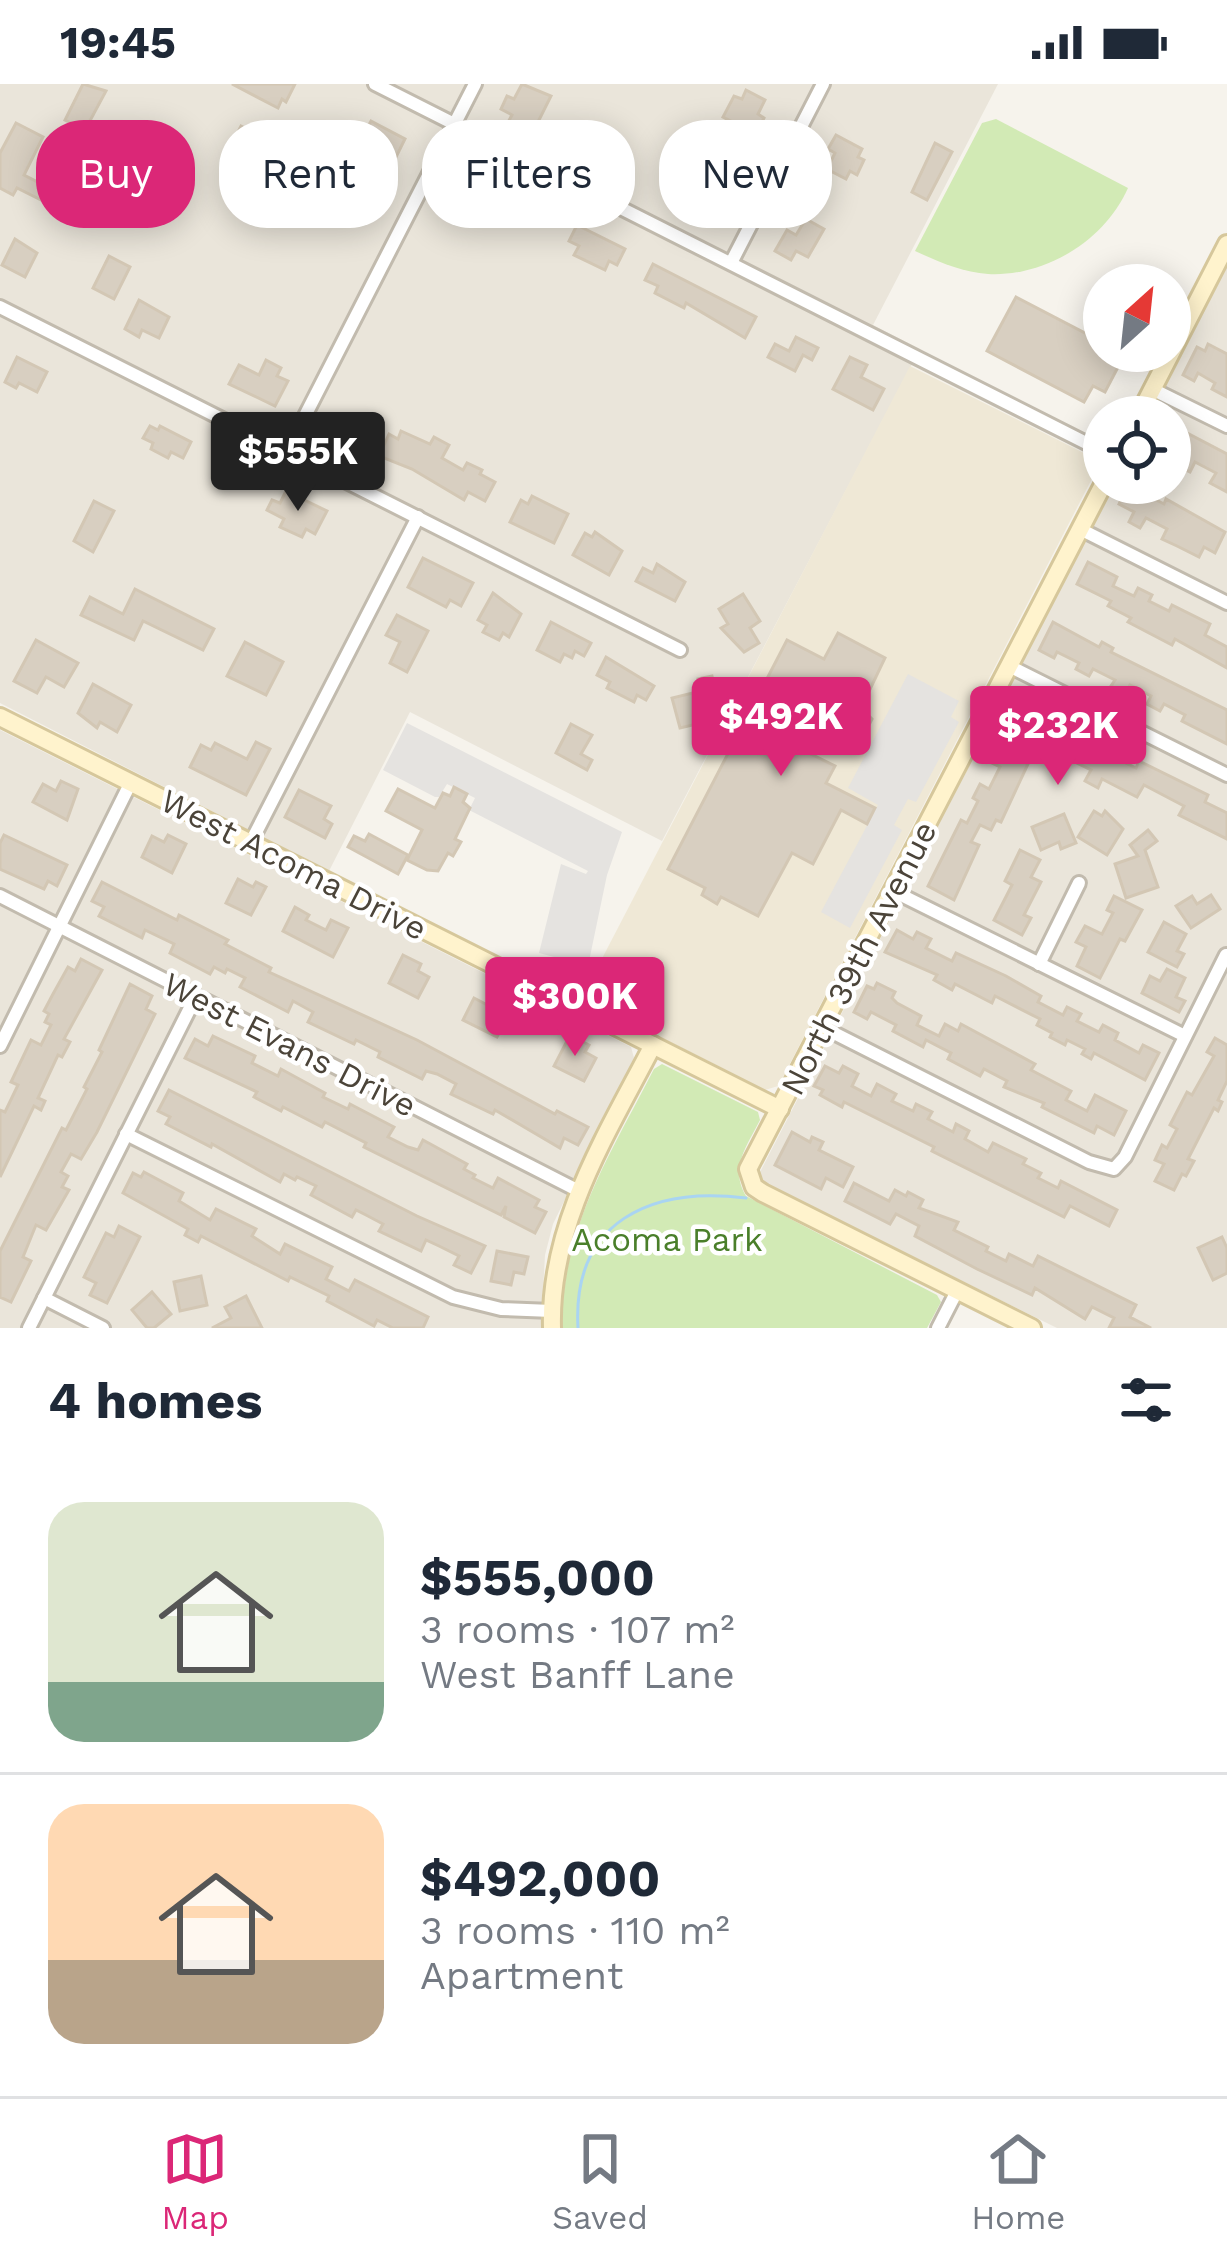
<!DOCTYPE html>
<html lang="en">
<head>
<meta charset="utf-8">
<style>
  :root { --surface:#fff; --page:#f2f2f3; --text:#1f2937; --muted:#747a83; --line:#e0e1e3; --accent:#db2777 }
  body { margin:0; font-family:"Work Sans",sans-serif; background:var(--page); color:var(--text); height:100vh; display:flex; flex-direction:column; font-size:45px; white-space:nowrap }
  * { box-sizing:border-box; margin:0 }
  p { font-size:39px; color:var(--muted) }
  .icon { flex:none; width:66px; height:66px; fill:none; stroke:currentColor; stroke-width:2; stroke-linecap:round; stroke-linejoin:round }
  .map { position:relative; height:1244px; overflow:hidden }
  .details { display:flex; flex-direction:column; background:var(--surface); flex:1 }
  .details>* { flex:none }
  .banner { position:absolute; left:36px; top:36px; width:1155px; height:108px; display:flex; gap:24px }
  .needle { width:78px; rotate:27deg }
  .fabs { position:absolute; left:1083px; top:180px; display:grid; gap:24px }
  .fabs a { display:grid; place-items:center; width:108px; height:108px; border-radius:50%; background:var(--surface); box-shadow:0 6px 30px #0003; font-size:60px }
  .price { position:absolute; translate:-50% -102px; padding:0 27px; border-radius:12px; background:var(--accent); color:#fff; font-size:39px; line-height:78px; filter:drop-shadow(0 3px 6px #0008) }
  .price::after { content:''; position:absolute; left:50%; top:72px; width:36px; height:27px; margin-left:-18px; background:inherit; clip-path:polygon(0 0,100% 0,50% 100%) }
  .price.selected { background:#222; color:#fff }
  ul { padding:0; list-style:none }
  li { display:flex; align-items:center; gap:36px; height:300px; padding:0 48px }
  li+li { border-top:3px solid var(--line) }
  li span { display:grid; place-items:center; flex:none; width:336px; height:240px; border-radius:36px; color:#555 }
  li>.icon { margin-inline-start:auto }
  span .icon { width:144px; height:144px; fill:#fffc; stroke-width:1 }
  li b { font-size:51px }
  h2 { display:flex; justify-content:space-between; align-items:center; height:144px; padding:0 48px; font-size:51px }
  .pill { padding:0 42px; border-radius:48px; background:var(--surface); box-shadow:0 6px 30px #0003; font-size:42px; line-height:108px }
  .pill.selected { background:var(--accent); color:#fff }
  .status { display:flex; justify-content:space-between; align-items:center; height:84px; padding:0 60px; background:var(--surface); direction:ltr }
  .status svg { height:33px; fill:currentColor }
  .tab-bar { display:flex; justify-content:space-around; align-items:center; height:168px; border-top:3px solid var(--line); background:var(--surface); font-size:33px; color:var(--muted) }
  .tab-bar a { display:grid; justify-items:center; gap:6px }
  .tab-bar .selected { color:var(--accent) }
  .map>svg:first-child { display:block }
  .residential { fill:#eae5da }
  .education { fill:#efe8d6 }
  .green { fill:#d2eab5 }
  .parking { fill:#e5e3e0 }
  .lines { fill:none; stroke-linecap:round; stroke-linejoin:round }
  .stream { stroke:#a9d4f2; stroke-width:3 }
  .building { fill:#d8cfc1; stroke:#d3c7b4; stroke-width:3 }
  .street-casing { stroke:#c2bbae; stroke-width:18 }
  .secondary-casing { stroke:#d6c79b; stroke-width:22 }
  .street { stroke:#fff; stroke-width:12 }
  .secondary { stroke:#fff3cd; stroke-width:16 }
  .labels { text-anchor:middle; stroke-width:9; stroke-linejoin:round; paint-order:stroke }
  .street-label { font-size:33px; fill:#4b4439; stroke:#fff }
  .park-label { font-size:33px; fill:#4a7f2a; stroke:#fff }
</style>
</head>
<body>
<div class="status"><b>19:45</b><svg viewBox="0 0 49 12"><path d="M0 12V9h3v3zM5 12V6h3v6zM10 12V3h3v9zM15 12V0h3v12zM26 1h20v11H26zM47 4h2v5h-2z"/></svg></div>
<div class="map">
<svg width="1227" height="1244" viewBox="0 0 1227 1244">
  <rect width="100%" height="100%" fill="#f6f3ec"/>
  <!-- residential -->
  <g class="residential">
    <polygon points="0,0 998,0 873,241 920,265 662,757 410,628 329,787 0,619"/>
    <polygon points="1227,183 1227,1244 1057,1244 761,1098 758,1092 1115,399 1170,399 1170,333 1149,333"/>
    <polygon points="0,646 631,963 634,974 553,1140 545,1171 541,1244 0,1244"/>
  </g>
  <!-- education -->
  <polygon class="education" points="910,282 1092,373 1097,385 782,995 778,1002 765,1006 582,913"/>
  <!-- green -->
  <g class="green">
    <path d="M 996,35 L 1128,104 C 1105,156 1046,193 988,190 C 962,188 939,178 915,167 L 982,39 Z"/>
    <path d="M 662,980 L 758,1028 L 760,1036 C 747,1062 729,1084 746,1112 L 937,1211 L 941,1218 L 927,1244 L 562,1244 C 561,1145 610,1071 654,985 Z"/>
  </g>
  <!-- parking -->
  <g class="parking">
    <polygon points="908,590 959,617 951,633 959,638 916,718 908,715 894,741 902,746 850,844 821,828 878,721 848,704"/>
    <polygon points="407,639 622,748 607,791 588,882 539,869 561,780 586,790 588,787 469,726 475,714 447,700 439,713 435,713 383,686"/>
  </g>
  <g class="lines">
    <!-- stream -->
    <path class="stream" d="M 578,1244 C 572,1137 651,1102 746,1114"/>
  </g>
  <!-- building -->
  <g class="building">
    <polygon points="83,0 106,7 85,46 65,36"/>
    <polygon points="232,0 295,0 286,18 282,15 278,24"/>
    <polygon points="522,0 551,12 531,52 507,40 512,31 501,25 507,12 514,15"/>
    <polygon points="746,6 765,16 758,30 764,34 756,50 723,33 734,12 742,15"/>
    <polygon points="371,37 405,55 396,73 387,69 384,76 367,67 370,61 361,56"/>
    <polygon points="16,39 43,53 24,91 63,111 57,124 17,104 13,111 0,104 0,69"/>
    <polygon points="241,42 276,60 269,73 254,65 245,84 225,74"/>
    <polygon points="836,51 862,65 858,73 864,76 857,91 850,87 846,95 827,85 835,69 828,65"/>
    <polygon points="935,59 952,68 927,116 912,108"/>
    <polygon points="712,82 737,95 720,129 688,112 696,96 702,100"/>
    <polygon points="471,90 512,110 502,132 493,128 490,134 468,123 475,109 464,104"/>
    <polygon points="806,135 824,145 808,173 796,167 791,176 775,167 787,146 796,151"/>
    <polygon points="577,141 625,165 617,181 609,177 605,186 574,171 579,162 569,157"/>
    <polygon points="15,155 37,169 25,193 2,181"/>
    <polygon points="109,172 130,183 114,215 93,204"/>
    <polygon points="653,180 756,233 745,254 686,219 684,224 655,209 658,202 645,196"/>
    <polygon points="1016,213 1104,259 1104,267 1110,267 1105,276 1118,283 1105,308 1093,302 1084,318 987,267"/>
    <polygon points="139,216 169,233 159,254 142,246 139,253 125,245"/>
    <polygon points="796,253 818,264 812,276 803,271 795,287 768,273 775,260 789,267"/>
    <polygon points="1208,260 1227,270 1227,313 1212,305 1215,299 1198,289 1194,297 1183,291 1197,263 1205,267"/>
    <polygon points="17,273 47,288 37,308 19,299 16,304 5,298"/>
    <polygon points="850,273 867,281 861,293 884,305 873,326 833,305"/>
    <polygon points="266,276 281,284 277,292 288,297 275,322 229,300 239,281 259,291"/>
    <polygon points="1170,340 1227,370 1227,408 1210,399 1216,389 1195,378 1190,388 1170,378"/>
    <polygon points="150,342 158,346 160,342 191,358 183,374 171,368 168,374 151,365 153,359 143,354"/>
    <polygon points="401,347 430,360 434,353 449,361 442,374 463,386 467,379 482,386 480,390 495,398 485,417 468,408 464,416 412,385 379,372 389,350 398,355"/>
    <polygon points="1128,401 1164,420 1166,415 1225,448 1215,469 1204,463 1199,473 1177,462 1162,455 1167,445 1146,434 1140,444 1129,438 1134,428 1119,420"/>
    <polygon points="286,407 327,427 315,450 306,445 302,453 280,443 284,435 267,426 272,416 280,419"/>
    <polygon points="532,412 568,430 554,459 510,438 521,416 528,420"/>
    <polygon points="94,417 114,427 93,468 74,457"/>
    <polygon points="595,448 622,467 609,491 573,471 585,449 592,453"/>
    <polygon points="423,474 473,499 461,522 450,516 446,523 408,503"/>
    <polygon points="1088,478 1117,493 1113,502 1134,512 1138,504 1152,511 1149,517 1169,527 1172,521 1210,540 1205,551 1227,563 1227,584 1175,555 1172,561 1128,538 1131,534 1108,522 1111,517 1077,500"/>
    <polygon points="657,480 685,498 675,517 636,497 643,484 653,489"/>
    <polygon points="135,505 214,545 203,566 143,537 134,556 81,531 90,513 123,530"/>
    <polygon points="493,509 521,530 509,553 503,549 499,556 483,548 487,541 478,536"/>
    <polygon points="743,510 760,537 750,544 759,559 744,568 721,544 728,540 719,525"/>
    <polygon points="397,531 428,547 407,588 390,579 400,558 386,551"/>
    <polygon points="551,538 591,559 584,572 575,567 572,574 564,570 560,578 537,566"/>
    <polygon points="1053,538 1099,563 1102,558 1113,564 1111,568 1227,626 1227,660 1182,637 1185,631 1164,620 1160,627 1147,620 1151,612 1130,601 1125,609 1111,602 1115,596 1093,585 1089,592 1076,585 1079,579 1057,568 1054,574 1039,566"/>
    <polygon points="838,549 885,574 861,624 872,635 857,664 815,642 803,666 835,682 826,699 875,724 867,740 841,726 813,780 792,769 758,832 721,813 717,820 702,811 705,804 668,785 746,635 777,652 790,628 758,612 787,556 824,575"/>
    <polygon points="36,556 78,579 64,603 46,593 37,609 14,597"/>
    <polygon points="245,558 283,578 266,611 227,592"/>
    <polygon points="606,573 654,602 646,616 637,611 634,618 607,604 610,598 597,591"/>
    <polygon points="712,592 721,628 712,630 714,636 680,644 672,614 701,607 698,595"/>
    <polygon points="93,600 131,621 117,648 100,638 97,644 78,629"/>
    <polygon points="1012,621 1026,629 1030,621 1046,630 1043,636 1064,647 1068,641 1082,648 1077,656 1098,667 1102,658 1117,666 1114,673 1136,684 1139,677 1208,711 1205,718 1227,729 1227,755 1179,731 1184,722 1144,701 1137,713 1102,695 1098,704 1085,697 1091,686 1032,657 1022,677 1028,680 1001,738 996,736 991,746 980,741 971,758 979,761 954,816 928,802 961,736 967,739 978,717 973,714 980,700 989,705 1000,683 992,679 1006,650 999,646"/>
    <polygon points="571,640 592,651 581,670 592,676 587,686 556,669"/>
    <polygon points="256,658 270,665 246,711 190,683 201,661 211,666 215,659 247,675"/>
    <polygon points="61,697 78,705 67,736 33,718 43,700 56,707"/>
    <polygon points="454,703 467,710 463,718 470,724 455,755 461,758 453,772 448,769 438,787 427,786 407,776 422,746 386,727 398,705 435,724 443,709 450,712"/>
    <polygon points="299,706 331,722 324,735 332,740 325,754 285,733"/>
    <polygon points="1094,727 1102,732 1105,727 1123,745 1107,771 1078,753"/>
    <polygon points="1064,730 1076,759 1061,765 1059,758 1041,766 1032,743"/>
    <polygon points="1148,746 1157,757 1145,766 1158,803 1126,814 1115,780 1138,772 1130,761"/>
    <polygon points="369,750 408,771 398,790 348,763 354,752 365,757"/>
    <polygon points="4,751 67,781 57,802 48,797 44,805 0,785 0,759"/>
    <polygon points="168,751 186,760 172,789 142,773 152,752 164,758"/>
    <polygon points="1020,766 1040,776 1031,793 1041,798 1024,831 1031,834 1022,851 994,836 1012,801 1005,797"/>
    <polygon points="238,795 253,803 256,798 266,803 251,831 226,819"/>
    <polygon points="102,798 177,836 179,831 228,856 225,860 271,884 269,888 417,956 555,1030 557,1027 588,1043 578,1061 564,1054 560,1064 495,1026 493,1030 451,1010 456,1000 437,990 426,987 422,995 378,973 380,968 356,956 354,960 308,938 313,928 293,917 288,928 240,903 245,894 227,885 225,889 214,883 210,890 170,869 174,860 145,846 142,854 99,832 104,823 92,817"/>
    <polygon points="1211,811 1220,825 1191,844 1176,822 1192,812 1197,820"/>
    <polygon points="1114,812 1142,826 1125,857 1120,855 1100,894 1077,882 1086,863 1076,858 1085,842 1102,850 1113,829 1107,826"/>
    <polygon points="295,823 309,831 306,836 326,846 331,836 348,844 333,873 283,847"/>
    <polygon points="1164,838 1186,850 1177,867 1184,870 1177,883 1148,868"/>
    <polygon points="897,846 913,855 917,848 931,855 926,864 952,877 956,869 1006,892 1041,912 1038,918 1063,931 1067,923 1081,930 1077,937 1099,948 1103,941 1118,949 1115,956 1139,969 1143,961 1159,969 1145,996 1094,969 1091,975 1082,970 1085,965 1067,956 1065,961 1050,953 1052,949 1037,941 1040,935 995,912 992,919 955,900 952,906 934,896 937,891 885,868"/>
    <polygon points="403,871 421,880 418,887 429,893 418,914 389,899"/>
    <polygon points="81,875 102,886 64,955 70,958 62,973 58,971 38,1014 45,1017 41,1026 34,1022 0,1093 0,1026 5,1028 18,1001 11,998 31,956 41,961 51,941 45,938 49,930 44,927 53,910 68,883 75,887"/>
    <polygon points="1167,885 1185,894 1176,913 1185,917 1179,928 1142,909 1150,892 1160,897"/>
    <polygon points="877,899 895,908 892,914 897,919 921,932 917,941 939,952 945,940 958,947 961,940 1035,980 1031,986 1071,1007 1066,1016 1087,1027 1095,1011 1126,1027 1114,1051 1097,1042 1094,1049 1042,1023 1044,1019 1004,1003 1007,997 984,985 980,992 948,975 951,969 926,956 923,963 893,947 896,941 871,928 867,935 854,928 867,902 874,905"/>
    <polygon points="130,900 152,912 146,925 155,930 97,1048 81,1075 71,1070 61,1088 68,1092 62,1103 69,1106 46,1146 36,1141 23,1173 31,1177 11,1218 0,1213 0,1167 62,1044 66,1046 87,1005 84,1003 102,968 99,966"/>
    <polygon points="474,914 499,927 502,921 517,929 510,943 504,940 497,953 463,936"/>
    <polygon points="570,951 589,961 585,968 596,974 584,997 554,982"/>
    <polygon points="213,952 255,972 252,979 278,992 281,985 325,1009 323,1013 348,1025 350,1020 394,1043 388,1053 408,1063 418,1066 423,1056 467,1080 464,1085 475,1091 473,1094 493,1104 498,1094 539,1116 535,1123 546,1128 535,1149 504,1133 506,1122 501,1131 364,1063 366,1059 325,1038 322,1043 283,1023 281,1027 254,1013 257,1008 185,974 195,955 208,962"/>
    <polygon points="1215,954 1227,961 1227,997 1218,1016 1222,1018 1218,1027 1214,1024 1188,1075 1194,1077 1186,1092 1182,1090 1174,1106 1155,1097 1164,1080 1155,1076 1162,1061 1167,1064 1177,1045 1170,1041 1187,1008 1192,1011 1214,972 1207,968"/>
    <polygon points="825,982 839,989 843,982 858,990 852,1002 871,1012 877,1000 896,1010 892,1017 913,1027 916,1020 932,1028 928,1035 953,1048 956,1040 969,1047 965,1055 988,1068 993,1059 1026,1075 1023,1080 1041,1089 1038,1094 1058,1104 1061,1097 1117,1126 1109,1142 1070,1122 1064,1133 932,1067 934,1063 844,1018 842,1023 820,1011 823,1006 814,1002"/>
    <polygon points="169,1006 417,1132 485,1162 471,1189 454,1181 459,1172 439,1162 426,1156 421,1167 379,1147 383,1140 366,1131 356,1126 352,1133 311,1111 316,1102 297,1093 295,1096 284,1090 280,1098 212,1060 211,1063 166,1040 170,1033 158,1027"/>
    <polygon points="792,1048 810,1058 812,1053 823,1058 819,1066 853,1083 843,1103 826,1094 821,1105 775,1081"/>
    <polygon points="144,1088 183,1109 179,1117 210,1136 216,1125 256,1145 252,1152 280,1170 285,1160 332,1183 326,1195 349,1207 355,1196 428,1233 423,1244 393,1244 377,1236 374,1242 327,1217 329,1212 290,1193 288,1197 201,1152 198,1158 185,1151 188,1145 123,1109 133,1089 141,1093"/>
    <polygon points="854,1099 889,1117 895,1106 906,1112 908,1108 923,1116 919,1124 958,1138 954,1146 988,1163 986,1167 1006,1177 1009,1170 1033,1182 1038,1172 1136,1221 1130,1233 1151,1244 1109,1244 1114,1234 1092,1223 1085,1235 1035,1204 1032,1211 977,1185 915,1152 919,1142 896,1130 890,1140 845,1117"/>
    <polygon points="119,1142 140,1153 107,1219 90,1211 96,1199 84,1193 106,1149 114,1153"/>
    <polygon points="1222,1153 1227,1164 1227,1189 1213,1196 1198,1164"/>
    <polygon points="497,1167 528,1173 524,1190 514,1188 511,1201 491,1197"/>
    <polygon points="201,1192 207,1221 180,1227 174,1198"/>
    <polygon points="152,1208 171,1230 154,1244 147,1244 132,1226"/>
    <polygon points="246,1212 262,1244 212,1244 231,1234 225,1223"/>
  </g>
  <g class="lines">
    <!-- street casing -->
    <g class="street-casing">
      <g id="street">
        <polyline points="375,0 1104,368"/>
        <polyline points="731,179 823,0"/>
        <polyline points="0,223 680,566"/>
        <polyline points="1152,305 1227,342"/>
        <polyline points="287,367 475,0"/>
        <polyline points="1080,445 1227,519"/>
        <polyline points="1009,582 1227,691"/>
        <polyline points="251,758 418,433"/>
        <polyline points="893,807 1185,952"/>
        <polyline points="0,812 579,1107"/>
        <polyline points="1039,880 1079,799"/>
        <polyline points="822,943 1089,1078 1114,1085 1125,1073 1226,871"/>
        <polyline points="0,962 131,698"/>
        <polyline points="126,1050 453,1213 501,1225 552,1227"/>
        <polyline points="44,1214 103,1244"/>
        <polyline points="29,1244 196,912"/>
        <polyline points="938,1244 957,1207"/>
      </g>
    </g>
    <!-- secondary casing -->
    <g class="secondary-casing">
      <g id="secondary">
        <polyline points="1138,333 1227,160"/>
        <polyline points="0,633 780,1025"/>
        <path d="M 552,1244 C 549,1140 607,1050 653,961"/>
        <polyline points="1032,1244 763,1109 754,1103 748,1085 1104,399"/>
      </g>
    </g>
    <!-- street -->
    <use href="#street" class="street"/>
    <!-- secondary -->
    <use href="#secondary" class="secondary"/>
  </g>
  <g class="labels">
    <!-- street labels -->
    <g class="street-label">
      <text transform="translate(294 780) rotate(27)" y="12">West Acoma Drive</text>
      <text transform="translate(858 874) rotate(-63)" y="12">North 39th Avenue</text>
      <text transform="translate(290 960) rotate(27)" y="12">West Evans Drive</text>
    </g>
    <!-- park labels -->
    <g class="park-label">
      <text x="667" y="1167">Acoma Park</text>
    </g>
  </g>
</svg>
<div class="fabs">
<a><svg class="needle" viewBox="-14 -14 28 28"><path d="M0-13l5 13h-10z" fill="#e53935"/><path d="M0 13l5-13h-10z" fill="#747a83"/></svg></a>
<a><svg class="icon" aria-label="locate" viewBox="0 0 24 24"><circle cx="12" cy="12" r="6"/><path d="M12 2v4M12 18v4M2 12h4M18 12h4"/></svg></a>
</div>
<b class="price selected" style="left:298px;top:430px">$555K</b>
<b class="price" style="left:781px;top:695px">$492K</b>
<b class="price" style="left:1058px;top:704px">$232K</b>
<b class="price" style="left:575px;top:975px">$300K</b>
<div class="banner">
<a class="pill selected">Buy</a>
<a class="pill">Rent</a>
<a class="pill">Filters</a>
<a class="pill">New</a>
</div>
</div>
<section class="details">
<h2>4 homes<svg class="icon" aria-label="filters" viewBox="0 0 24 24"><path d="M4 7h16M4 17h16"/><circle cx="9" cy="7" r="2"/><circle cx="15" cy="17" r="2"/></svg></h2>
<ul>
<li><span style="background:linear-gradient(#dfe7d0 75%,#7fa58c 0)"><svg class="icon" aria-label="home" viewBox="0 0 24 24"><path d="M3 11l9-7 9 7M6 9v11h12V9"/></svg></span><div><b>$555,000</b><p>3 rooms · 107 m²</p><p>West Banff Lane</p></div></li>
<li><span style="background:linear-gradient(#ffd9b3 65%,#b9a48a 0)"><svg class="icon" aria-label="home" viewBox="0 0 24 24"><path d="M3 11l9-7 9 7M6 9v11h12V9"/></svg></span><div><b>$492,000</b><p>3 rooms · 110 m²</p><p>Apartment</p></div></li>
</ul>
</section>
<nav class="tab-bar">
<a class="selected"><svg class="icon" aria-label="map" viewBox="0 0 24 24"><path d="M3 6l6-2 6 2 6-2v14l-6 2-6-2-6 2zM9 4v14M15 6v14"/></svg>Map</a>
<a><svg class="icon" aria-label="saved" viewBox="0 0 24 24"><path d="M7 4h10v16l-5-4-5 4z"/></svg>Saved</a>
<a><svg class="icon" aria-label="home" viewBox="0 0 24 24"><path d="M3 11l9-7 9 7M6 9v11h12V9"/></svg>Home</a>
</nav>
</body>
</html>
